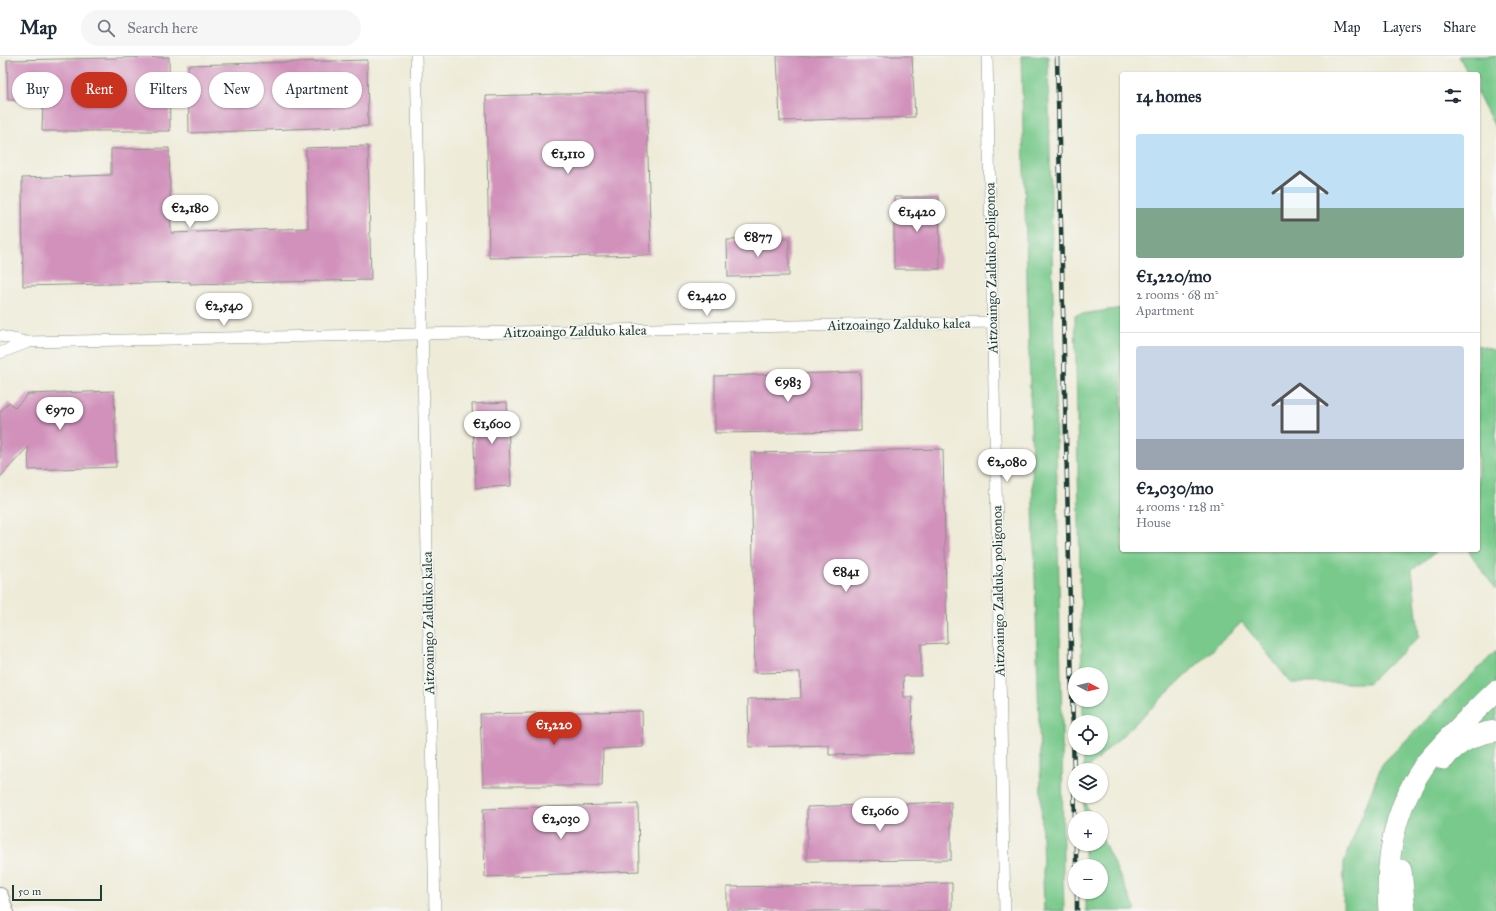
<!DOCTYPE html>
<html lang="en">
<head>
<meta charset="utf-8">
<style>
  :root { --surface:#fff; --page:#f6f6f7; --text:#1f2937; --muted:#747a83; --line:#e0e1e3; --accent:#c8321e }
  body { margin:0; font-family:"IM FELL Great Primer",serif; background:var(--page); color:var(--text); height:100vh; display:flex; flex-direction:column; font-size:15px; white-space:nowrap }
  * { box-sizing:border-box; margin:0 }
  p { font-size:13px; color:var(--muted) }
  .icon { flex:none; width:22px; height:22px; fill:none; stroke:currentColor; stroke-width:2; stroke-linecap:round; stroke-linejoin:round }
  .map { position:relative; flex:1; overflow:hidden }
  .side { position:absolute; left:1120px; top:16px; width:360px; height:480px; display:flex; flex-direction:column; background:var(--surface); border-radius:4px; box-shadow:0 1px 3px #0004 }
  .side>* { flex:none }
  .top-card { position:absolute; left:12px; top:16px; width:380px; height:36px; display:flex; gap:8px }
  .needle { width:26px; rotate:97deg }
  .fabs { position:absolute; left:1068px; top:611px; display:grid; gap:8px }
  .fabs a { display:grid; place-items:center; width:40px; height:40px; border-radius:50%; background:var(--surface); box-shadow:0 1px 3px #0004; font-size:20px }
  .scale { position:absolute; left:12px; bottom:10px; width:90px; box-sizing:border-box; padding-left:4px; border:2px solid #1f3d34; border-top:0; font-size:11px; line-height:14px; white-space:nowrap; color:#1f3d34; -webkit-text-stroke:3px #f6f6f2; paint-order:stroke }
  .price { position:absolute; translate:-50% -34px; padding:0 9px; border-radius:14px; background:#fff; color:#222; font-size:13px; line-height:26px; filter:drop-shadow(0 1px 2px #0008) }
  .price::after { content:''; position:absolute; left:50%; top:24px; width:12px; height:9px; margin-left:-6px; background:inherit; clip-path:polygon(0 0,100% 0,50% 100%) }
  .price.selected { background:var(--accent); color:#fff }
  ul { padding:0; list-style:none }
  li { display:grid; align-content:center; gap:8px; height:212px; padding:0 16px }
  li+li { border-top:1px solid var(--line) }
  li span { display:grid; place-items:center; height:124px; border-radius:4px; color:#555 }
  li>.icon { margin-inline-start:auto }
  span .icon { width:72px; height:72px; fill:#fffc; stroke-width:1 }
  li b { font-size:17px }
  h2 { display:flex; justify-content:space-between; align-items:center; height:48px; padding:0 16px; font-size:17px }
  .pill { padding:0 14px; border-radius:18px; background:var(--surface); box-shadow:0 1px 3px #0004; font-size:14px; line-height:36px }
  .pill.selected { background:var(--accent); color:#fff }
  header { display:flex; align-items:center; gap:24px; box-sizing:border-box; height:56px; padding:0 20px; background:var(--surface); border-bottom:1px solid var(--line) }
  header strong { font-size:19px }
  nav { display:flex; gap:22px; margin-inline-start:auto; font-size:14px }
  .search { width:280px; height:36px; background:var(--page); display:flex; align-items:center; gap:10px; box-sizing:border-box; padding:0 14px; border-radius:22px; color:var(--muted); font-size:15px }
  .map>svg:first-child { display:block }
  .green { fill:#78c98b; stroke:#4c8360 }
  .building { fill:#d191bb }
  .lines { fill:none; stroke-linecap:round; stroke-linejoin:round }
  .street-casing { stroke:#869486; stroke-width:12 }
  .secondary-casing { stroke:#869486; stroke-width:18 }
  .highway-casing { stroke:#869486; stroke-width:22 }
  .street { stroke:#fff; stroke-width:11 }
  .secondary { stroke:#fff; stroke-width:16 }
  .highway { stroke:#fff; stroke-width:21 }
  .rail-casing { stroke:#1f3d34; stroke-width:4.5 }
  .rail { stroke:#f6f6f2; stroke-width:3; stroke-dasharray:9; stroke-linecap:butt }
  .labels { text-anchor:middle; stroke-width:3; stroke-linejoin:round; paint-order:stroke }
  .street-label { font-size:14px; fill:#1f3d34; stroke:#f6f6f2 }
</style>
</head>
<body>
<header>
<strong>Map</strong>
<div class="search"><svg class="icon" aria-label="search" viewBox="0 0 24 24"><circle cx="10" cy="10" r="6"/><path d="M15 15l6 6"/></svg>Search here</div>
<nav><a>Map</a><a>Layers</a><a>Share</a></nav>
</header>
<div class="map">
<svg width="1496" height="855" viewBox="0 0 1496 855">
  <rect width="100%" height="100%" fill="#f6f6f2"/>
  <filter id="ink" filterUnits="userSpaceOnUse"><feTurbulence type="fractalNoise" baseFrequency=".025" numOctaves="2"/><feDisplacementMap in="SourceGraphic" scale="8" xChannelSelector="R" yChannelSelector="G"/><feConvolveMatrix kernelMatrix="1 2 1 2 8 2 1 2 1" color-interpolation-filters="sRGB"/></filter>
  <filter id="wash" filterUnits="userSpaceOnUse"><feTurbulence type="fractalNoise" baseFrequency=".012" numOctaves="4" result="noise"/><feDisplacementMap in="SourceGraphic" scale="16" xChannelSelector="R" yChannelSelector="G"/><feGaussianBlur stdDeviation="0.9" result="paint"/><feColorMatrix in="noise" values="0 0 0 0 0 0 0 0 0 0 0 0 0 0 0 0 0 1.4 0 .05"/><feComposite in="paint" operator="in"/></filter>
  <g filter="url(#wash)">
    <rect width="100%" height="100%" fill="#eeebd8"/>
    <!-- green -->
    <g class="green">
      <polygon points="1021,0 1048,0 1062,670 1063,814 1064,855 1044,855"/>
      <polygon points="1459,0 1496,0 1496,73 1478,38 1478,18 1468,18"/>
      <polygon points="1122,252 1122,494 1439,494 1412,513 1419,581 1368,627 1291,627 1242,566 1086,714 1084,714 1083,692 1101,692 1101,666 1083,666 1083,644 1101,644 1101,618 1082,618 1075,259"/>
      <polygon points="1478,289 1496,295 1496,534 1468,494 1478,494"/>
      <polygon points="1496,595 1496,855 1343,855 1344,806 1382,708"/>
      <polygon points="1084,744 1092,762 1084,762"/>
      <polygon points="1101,780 1136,855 1086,855 1086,836 1101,836 1101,810 1085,810 1085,788 1101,788"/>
    </g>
    <g id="blocks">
      <!-- building -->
      <g class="building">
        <polygon points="777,0 912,0 915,61 780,65"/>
        <polygon points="169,1 170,75 42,75 43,44 8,44 7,4"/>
        <polygon points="367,4 368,70 189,77 188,9"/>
        <polygon points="646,36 651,199 489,202 486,40"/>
        <polygon points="368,90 371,224 190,228 190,226 23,230 22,122 111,119 111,93 169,92 171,177 308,172 306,92"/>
        <polygon points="894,141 939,141 940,213 894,213"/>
        <polygon points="789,183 789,220 728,221 727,184"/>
        <polygon points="860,316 861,375 715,377 715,320"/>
        <polygon points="114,335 116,411 29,414 28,391 0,421 0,356 9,346 15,352 28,338"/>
        <polygon points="507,346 511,430 476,432 472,348"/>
        <polygon points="943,393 947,587 921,588 921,620 903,620 904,641 912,641 913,697 829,699 829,689 749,691 748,643 801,642 800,616 755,617 751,397"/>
        <polygon points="642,655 643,691 603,693 602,730 483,730 480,658"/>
        <polygon points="951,746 951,804 807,805 807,751"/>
        <polygon points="638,748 639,815 485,821 483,753"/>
        <polygon points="952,827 952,855 727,855 727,831"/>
      </g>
    </g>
  </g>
  <g filter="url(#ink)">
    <use href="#blocks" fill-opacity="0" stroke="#869486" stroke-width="1"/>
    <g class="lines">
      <!-- street casing -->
      <g class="street-casing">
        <g id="street">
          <polyline points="416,0 435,855"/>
          <polyline points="987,0 1005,855"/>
          <polyline points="0,280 27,286 992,266"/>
          <polyline points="0,297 26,287"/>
        </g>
      </g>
      <!-- secondary casing -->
      <g class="secondary-casing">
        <polyline id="secondary" points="0,840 5,855"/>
      </g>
      <!-- highway casing -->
      <g class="highway-casing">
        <g id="highway">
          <path d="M 1444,703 C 1456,687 1477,677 1496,675"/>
          <polyline points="1401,814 1405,855"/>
          <path d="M 1389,855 C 1385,802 1394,751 1426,707 C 1430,701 1437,695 1442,689 C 1459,670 1478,653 1496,635"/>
        </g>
      </g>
      <!-- street -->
      <use href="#street" class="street"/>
      <!-- secondary -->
      <use href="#secondary" class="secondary"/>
      <!-- highway -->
      <use href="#highway" class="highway"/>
      <!-- rail casing -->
      <g class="rail-casing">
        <g id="rail">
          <polyline points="1057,0 1075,762"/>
          <polyline points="1076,788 1076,810"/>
          <polyline points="1077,836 1077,855"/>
        </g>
      </g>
      <!-- rail -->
      <use href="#rail" class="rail"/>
    </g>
  </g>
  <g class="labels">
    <!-- street labels -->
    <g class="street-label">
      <text transform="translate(991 212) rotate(-91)" y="5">Aitzoaingo Zalduko poligonoa</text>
      <text transform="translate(899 268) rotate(-1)" y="5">Aitzoaingo Zalduko kalea</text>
      <text transform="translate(575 275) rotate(-1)" y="5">Aitzoaingo Zalduko kalea</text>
      <text transform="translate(998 535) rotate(-91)" y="5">Aitzoaingo Zalduko poligonoa</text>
      <text transform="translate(428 567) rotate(-91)" y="5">Aitzoaingo Zalduko kalea</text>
    </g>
  </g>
</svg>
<div class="fabs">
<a><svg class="needle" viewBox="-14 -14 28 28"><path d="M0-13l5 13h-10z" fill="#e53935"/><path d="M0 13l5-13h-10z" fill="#747a83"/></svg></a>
<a><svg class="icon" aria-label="locate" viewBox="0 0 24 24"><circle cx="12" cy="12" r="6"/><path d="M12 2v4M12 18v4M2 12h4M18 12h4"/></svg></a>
<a><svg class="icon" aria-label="layers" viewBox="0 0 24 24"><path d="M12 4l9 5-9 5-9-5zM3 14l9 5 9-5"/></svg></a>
<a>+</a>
<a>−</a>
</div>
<div class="scale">50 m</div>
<b class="price" style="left:568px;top:119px">€1,110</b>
<b class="price" style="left:190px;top:173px">€2,180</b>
<b class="price" style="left:917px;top:177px">€1,420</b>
<b class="price" style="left:758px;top:202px">€877</b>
<b class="price" style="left:707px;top:261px">€2,420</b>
<b class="price" style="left:224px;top:271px">€2,540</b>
<b class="price" style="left:788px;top:347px">€983</b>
<b class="price" style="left:60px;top:375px">€970</b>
<b class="price" style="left:492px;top:389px">€1,600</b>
<b class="price" style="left:1007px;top:427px">€2,080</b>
<b class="price" style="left:846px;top:537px">€841</b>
<b class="price selected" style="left:554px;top:690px">€1,220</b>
<b class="price" style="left:880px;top:776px">€1,060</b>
<b class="price" style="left:561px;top:784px">€2,030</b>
<div class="top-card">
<a class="pill">Buy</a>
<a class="pill selected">Rent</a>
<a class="pill">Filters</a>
<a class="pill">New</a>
<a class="pill">Apartment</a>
</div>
<section class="side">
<h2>14 homes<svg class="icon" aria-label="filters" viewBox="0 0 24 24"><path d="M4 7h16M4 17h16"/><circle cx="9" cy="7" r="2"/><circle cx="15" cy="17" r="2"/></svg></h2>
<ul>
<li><span style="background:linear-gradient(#bfe0f5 60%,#7fa58c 0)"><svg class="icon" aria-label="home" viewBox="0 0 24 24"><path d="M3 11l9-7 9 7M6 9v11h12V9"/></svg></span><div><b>€1,220/mo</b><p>2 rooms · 68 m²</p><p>Apartment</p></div></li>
<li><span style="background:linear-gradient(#c9d6e8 75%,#9aa5b1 0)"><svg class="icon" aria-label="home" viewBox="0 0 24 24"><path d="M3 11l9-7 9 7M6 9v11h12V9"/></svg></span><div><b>€2,030/mo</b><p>4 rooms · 128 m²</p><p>House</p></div></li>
</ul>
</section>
</div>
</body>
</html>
